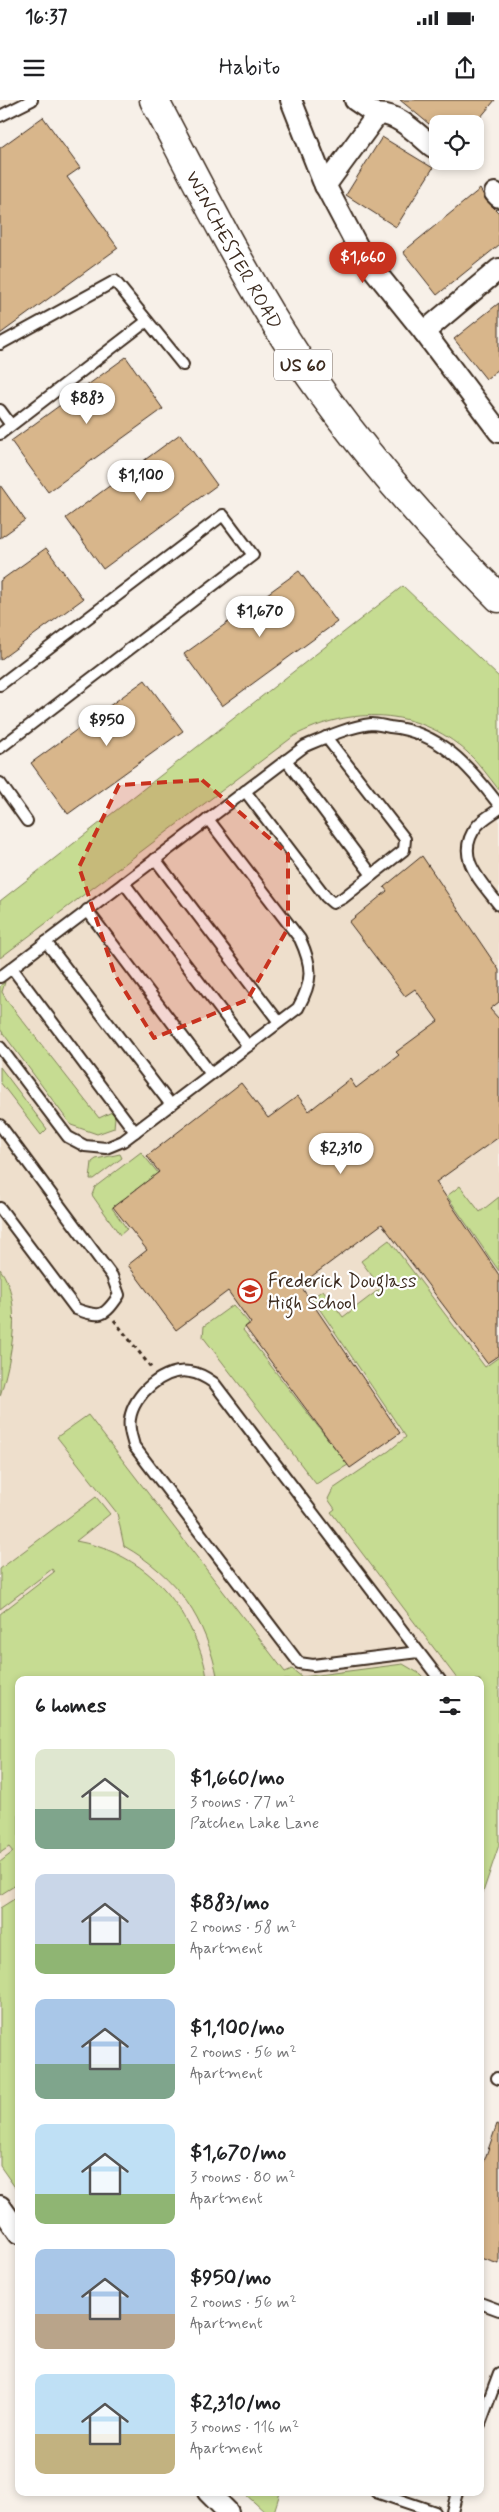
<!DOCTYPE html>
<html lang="en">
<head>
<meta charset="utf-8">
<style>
  :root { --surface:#fff; --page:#f2f2f2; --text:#202124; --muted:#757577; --accent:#c8321e }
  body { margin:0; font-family:Mynerve,sans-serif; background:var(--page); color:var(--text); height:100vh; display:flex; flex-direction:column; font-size:19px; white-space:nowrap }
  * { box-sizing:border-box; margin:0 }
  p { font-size:16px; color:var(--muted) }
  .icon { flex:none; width:28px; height:28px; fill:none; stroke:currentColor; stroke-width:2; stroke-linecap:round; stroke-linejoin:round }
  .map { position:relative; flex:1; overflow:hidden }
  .details { position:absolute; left:15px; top:1576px; width:469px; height:820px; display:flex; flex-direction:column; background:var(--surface); border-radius:10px; box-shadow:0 2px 8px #0003 }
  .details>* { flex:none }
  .fabs { position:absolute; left:429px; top:15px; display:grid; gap:10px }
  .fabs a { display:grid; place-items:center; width:55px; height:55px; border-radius:10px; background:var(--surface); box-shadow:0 2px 8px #0003; font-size:25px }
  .price { position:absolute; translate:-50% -42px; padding:0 11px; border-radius:18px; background:#fff; color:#222; font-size:16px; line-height:32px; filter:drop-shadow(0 1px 2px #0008) }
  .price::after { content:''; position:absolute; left:50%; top:30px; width:15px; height:11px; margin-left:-8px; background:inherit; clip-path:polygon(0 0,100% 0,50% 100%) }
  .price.active { background:var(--accent); color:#fff }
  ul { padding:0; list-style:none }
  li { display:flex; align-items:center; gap:15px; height:125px; padding:0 20px }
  li span { display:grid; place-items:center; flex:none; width:140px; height:100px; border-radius:10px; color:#555 }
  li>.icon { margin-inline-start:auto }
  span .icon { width:60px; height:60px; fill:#fffc; stroke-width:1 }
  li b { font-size:21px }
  h2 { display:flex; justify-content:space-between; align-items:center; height:60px; padding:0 20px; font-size:21px }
  .status { display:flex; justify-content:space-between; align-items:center; height:35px; padding:0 25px; background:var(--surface); direction:ltr }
  .status svg { height:14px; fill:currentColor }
  header { display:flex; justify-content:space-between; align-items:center; height:65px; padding:0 20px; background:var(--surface); font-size:22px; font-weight:600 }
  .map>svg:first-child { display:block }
  .built { fill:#eedfcc }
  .green { fill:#c6dc92; stroke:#808358 }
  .building { fill:#d8b68b; stroke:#3b2a1e }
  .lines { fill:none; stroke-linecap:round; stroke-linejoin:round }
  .service-casing { stroke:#3b2a1e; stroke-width:14 }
  .minor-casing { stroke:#3b2a1e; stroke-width:24 }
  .trunk-casing { stroke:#3b2a1e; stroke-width:31 }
  .path { stroke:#3b2a1e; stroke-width:3; stroke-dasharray:4 4; stroke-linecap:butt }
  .service { stroke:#fff; stroke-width:10 }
  .minor { stroke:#fff; stroke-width:20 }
  .trunk { stroke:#fff; stroke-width:28 }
  .marked { fill:#c8321e; fill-opacity:0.2; stroke:#c8321e; stroke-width:4; stroke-dasharray:10 6; stroke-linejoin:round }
  .labels { text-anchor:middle; stroke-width:4.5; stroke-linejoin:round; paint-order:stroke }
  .shield { fill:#fff; stroke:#766a62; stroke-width:1 }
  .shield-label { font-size:18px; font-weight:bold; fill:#3b2a1e }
  .street-label { font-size:19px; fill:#3b2a1e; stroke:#fff }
  .poi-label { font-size:19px; fill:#3b2a1e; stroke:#fff; text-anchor:start }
</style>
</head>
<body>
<div class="status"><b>16:37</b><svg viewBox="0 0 49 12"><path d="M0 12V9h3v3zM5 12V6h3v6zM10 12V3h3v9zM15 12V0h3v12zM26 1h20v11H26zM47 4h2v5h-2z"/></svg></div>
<header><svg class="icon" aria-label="menu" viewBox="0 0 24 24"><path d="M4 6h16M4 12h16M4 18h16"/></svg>Habito<svg class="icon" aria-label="share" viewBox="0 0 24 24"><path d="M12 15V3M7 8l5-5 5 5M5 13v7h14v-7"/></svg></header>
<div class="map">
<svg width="499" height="2412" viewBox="0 0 499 2412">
  <rect width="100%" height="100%" fill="#f7f0e8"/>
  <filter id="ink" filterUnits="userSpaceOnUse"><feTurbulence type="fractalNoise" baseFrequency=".02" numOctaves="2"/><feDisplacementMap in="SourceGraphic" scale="10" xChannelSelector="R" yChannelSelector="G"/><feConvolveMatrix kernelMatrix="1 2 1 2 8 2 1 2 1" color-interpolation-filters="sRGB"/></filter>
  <g filter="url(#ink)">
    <!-- built -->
    <polygon class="built" points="403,486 499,580 499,1745 480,1801 480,1580 19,1580 19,2094 0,2066 0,801"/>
    <!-- green -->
    <g class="green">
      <path d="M 403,486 L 499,577 L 499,690 C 489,677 479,663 467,652 C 417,607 350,606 294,636 L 0,858 L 0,801 Z"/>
      <polygon points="5,882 2,892 8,902 99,1018 112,1012 115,1017 114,1028 97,1034 71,1025 0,929 0,886"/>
      <polygon points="0,967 47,1029 41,1035 0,982"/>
      <polygon points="141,1052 158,1073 112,1108 127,1129 120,1135 92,1095 95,1087"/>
      <polygon points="120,1054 122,1058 94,1079 90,1079 92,1062 96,1059"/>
      <polygon points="460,1086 480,1112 499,1097 499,1171 447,1096"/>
      <polygon points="389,1140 485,1267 499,1257 499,1745 480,1801 480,1580 458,1580 331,1412 335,1409 328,1399 333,1389 389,1351 406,1337 312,1198 323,1190 343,1217 381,1188 361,1161"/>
      <path d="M 0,1169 C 24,1201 11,1260 0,1296 Z"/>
      <polygon points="233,1205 249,1223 243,1230 348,1365 316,1384 203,1237 204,1226"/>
      <path d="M 88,1315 L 285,1572 L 292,1569 L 302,1577 L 403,1564 L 420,1574 L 426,1580 L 218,1580 C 206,1519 178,1477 124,1446 L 117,1413 L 57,1337 Z"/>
      <path d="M 96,1397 L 110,1414 L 76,1441 C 131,1451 171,1484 194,1536 C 200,1549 206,1565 207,1580 L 19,1580 L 19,1783 L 0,1795 L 0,1762 L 13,1752 L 9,1747 L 0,1753 L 0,1514 L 54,1472 L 52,1469 L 0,1509 L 0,1469 Z"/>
      <polygon points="19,1796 19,2093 0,2066 0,1808"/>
      <polygon points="244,2393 280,2393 274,2412 265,2412"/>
    </g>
    <!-- building -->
    <g class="building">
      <polygon points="400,0 495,0 475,24 429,24"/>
      <polygon points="43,17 80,68 67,77 118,148 0,234 0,48"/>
      <polygon points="382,37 433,68 396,127 346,95"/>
      <polygon points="480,89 487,101 499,113 499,145 437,195 403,152"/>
      <polygon points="499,203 499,269 486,279 454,239"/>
      <polygon points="126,257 163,309 48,392 11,341"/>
      <polygon points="180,334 217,385 103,469 66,418"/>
      <polygon points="0,385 25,420 0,438"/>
      <polygon points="46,448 83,499 0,560 0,481"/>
      <polygon points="299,471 337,522 222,606 184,554"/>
      <polygon points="145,580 183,631 68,714 31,663"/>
      <polygon points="422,756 499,870 499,902 490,909 499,919 499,1037 436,1082 499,1175 499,1255 487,1263 382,1124 300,1185 400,1333 350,1368 245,1227 251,1223 228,1191 176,1230 128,1165 147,1150 113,1107 159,1072 147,1056 241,983 268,1018 298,996 309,1011 350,979 356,988 399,955 396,952 438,921 415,889 405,896 349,822 387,791 384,787"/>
      <polygon points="497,2024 499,2025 499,2164 480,2158 480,2073"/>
    </g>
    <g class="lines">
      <!-- service casing -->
      <g class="service-casing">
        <g id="service">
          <polyline points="0,16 32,0"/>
          <polyline points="0,244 115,181 183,265"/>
          <polyline points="0,310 11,325"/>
          <polyline points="0,334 147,221"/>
          <polyline points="0,585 223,415 253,455 0,648"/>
          <polyline points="286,660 372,775"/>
          <polyline points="0,683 27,721"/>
          <polyline points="245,691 326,797 333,803 343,798 404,750 405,739 326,637"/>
          <path d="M 499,709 C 492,714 483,719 477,726 C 453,756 481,781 499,805"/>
          <polyline points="155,759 279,922"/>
          <polyline points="124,783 248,946"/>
          <polyline points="87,810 211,974"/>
          <polyline points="46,842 171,1005"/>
          <polyline points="12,868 135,1032"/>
          <path d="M 0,877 L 305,646 C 324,638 351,626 371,624 C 377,624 384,626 390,627 C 440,632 470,667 499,705"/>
          <path d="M 0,947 L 68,1037 L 85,1046 L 106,1048 L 123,1041 L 298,908 C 313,881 313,867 300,839 L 208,719"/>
          <path d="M 0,1025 L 112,1176 L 119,1195 C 104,1217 101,1218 76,1209 L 0,1108"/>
          <path d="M 418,1552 L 313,1565 L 299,1563 L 134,1346 C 132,1337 128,1329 130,1319 C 133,1295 164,1267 190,1272 C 199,1273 207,1278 214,1283 L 440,1580"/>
          <polyline points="497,1978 499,1979"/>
          <polyline points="480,2203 499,2210"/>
          <polyline points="480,2324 499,2273"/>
          <polyline points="376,2392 435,2412"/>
          <polyline points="452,2412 457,2392"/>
        </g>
      </g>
      <!-- minor casing -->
      <g class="minor-casing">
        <g id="minor">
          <polyline points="291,0 323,81 362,155 424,232 499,332"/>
          <path d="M 377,15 C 396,11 418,35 433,47"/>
          <polyline points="325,86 377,15 355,0"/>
          <polyline points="495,93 499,97"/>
          <polyline points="424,232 499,169"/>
          <polyline points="0,2106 19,2133"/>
          <polyline points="208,2392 228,2412"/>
        </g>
      </g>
      <!-- trunk casing -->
      <g class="trunk-casing">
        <g id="trunk">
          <path id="s1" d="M 154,0 C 195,78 235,158 281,232 C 342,329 418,417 499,498"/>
        </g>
      </g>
      <!-- path -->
      <polyline class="path" points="114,1220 153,1270"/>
      <!-- service -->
      <use href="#service" class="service"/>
      <!-- minor -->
      <use href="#minor" class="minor"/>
      <!-- trunk -->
      <use href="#trunk" class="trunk"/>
    </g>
  </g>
  <!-- marked area -->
  <path class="marked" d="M 202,680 L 288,754 L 288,828 L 247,900 L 154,938 L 115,875 L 79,767 L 119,685 Z"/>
  <!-- icons -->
  <defs>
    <g id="school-ring" transform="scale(1.25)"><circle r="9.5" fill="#fff" stroke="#c8321e" stroke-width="1.5"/><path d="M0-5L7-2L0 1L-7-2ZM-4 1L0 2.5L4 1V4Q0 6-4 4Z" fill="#c8321e"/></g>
  </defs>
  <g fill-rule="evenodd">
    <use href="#school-ring" x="250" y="1191"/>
  </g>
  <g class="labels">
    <!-- shield labels -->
    <rect class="shield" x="274" y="249.5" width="58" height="31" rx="4"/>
    <g class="shield-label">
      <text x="303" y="271">US 60</text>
    </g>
    <!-- street labels -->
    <g class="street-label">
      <text dy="7" stroke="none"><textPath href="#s1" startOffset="170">WINCHESTER ROAD</textPath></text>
    </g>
    <!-- poi labels -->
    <g class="poi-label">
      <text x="268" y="1187">Frederick Douglass<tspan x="268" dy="22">High School</tspan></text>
    </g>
  </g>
</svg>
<div class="fabs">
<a><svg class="icon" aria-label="locate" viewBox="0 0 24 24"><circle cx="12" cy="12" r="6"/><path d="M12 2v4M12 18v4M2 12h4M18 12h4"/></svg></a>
</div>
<b class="price active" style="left:363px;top:184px">$1,660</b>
<b class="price" style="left:87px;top:325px">$883</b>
<b class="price" style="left:141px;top:402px">$1,100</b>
<b class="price" style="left:260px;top:538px">$1,670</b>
<b class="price" style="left:107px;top:647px">$950</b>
<b class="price" style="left:341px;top:1075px">$2,310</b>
<section class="details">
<h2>6 homes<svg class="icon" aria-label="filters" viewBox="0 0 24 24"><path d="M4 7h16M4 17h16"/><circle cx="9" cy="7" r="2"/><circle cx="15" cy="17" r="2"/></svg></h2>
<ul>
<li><span style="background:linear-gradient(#dfe7d0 60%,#7fa58c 0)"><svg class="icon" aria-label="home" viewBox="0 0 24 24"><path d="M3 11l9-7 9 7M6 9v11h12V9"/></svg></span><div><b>$1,660/mo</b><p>3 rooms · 77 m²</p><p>Patchen Lake Lane</p></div></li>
<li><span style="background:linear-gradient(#c9d6e8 70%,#8fb573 0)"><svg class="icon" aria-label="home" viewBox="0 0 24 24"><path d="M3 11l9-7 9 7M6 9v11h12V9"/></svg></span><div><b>$883/mo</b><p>2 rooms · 58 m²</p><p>Apartment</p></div></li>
<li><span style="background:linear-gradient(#a9c7e8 65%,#7fa58c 0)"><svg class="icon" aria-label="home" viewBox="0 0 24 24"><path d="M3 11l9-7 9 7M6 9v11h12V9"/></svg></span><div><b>$1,100/mo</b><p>2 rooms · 56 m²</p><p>Apartment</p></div></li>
<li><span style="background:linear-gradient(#bfe0f5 70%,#8fb573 0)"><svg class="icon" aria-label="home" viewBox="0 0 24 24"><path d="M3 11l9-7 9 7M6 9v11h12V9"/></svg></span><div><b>$1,670/mo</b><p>3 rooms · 80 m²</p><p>Apartment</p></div></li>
<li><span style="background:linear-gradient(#a9c7e8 65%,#b9a48a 0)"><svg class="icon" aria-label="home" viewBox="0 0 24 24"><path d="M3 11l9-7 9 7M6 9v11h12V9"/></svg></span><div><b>$950/mo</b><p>2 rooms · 56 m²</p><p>Apartment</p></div></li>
<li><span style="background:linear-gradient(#bfe0f5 60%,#c2b280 0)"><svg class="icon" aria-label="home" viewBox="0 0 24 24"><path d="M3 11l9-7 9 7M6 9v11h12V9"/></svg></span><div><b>$2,310/mo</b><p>3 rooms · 116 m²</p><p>Apartment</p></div></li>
</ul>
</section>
</div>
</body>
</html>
